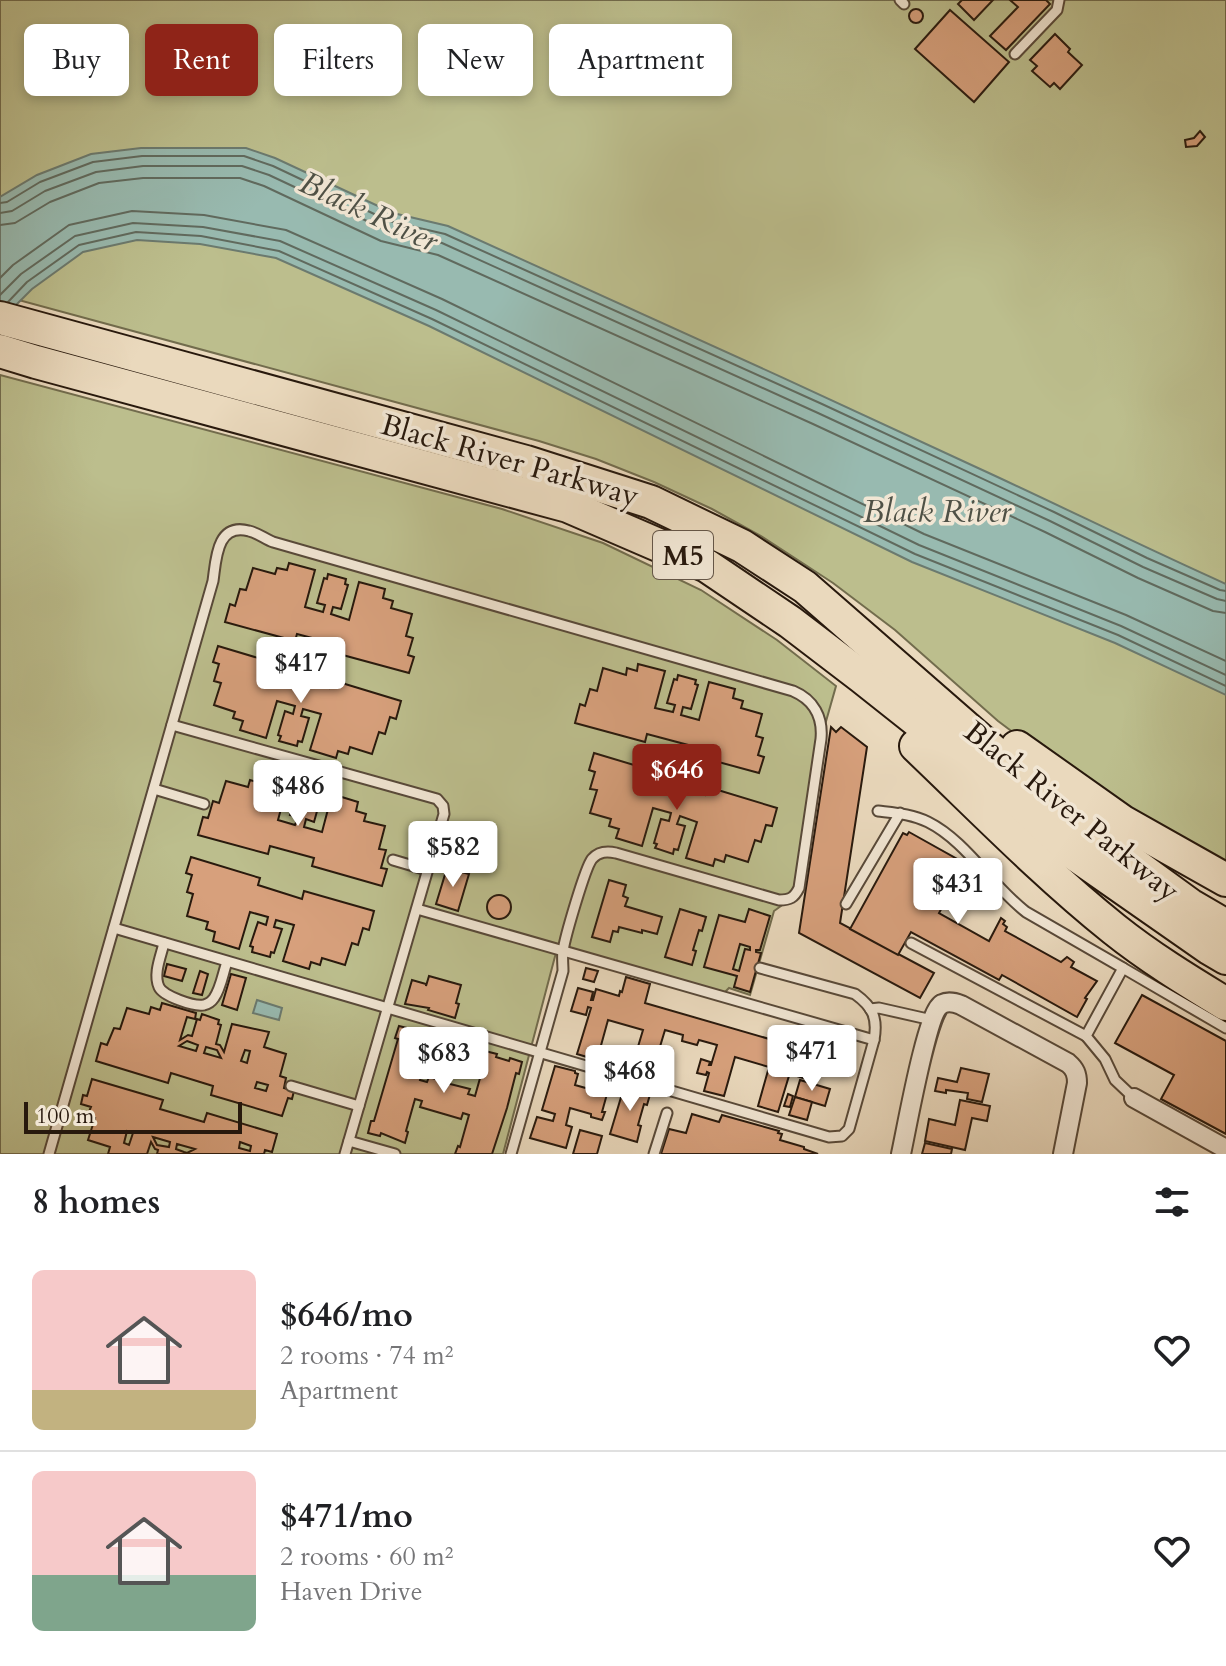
<!DOCTYPE html>
<html lang="en">
<head>
<meta charset="utf-8">
<style>
  :root { --surface:#fff; --page:#f6f6f6; --text:#202124; --muted:#757577; --line:#e0e0e0; --accent:#8f2418 }
  body { margin:0; font-family:Cardo,serif; background:var(--page); color:var(--text); height:100vh; display:flex; flex-direction:column; font-size:30px; white-space:nowrap }
  * { box-sizing:border-box; margin:0 }
  p { font-size:26px; color:var(--muted) }
  .icon { flex:none; width:44px; height:44px; fill:none; stroke:currentColor; stroke-width:2; stroke-linecap:round; stroke-linejoin:round }
  .map { position:relative; height:1154px; overflow:hidden }
  .side { display:flex; flex-direction:column; background:var(--surface); flex:1 }
  .side>* { flex:none }
  .guide { position:absolute; left:24px; top:24px; width:800px; height:72px; display:flex; gap:16px }
  .scale { position:absolute; left:24px; bottom:20px; width:218px; box-sizing:border-box; padding-left:8px; border:4px solid #28190d; border-top:0; font-size:22px; line-height:28px; white-space:nowrap; color:#28190d; -webkit-text-stroke:6px #f1e6d4; paint-order:stroke }
  .price { position:absolute; translate:-50% -68px; padding:0 18px; border-radius:8px; background:#fff; color:#222; font-size:26px; line-height:52px; filter:drop-shadow(0 2px 4px #0008) }
  .price::after { content:''; position:absolute; left:50%; top:48px; width:24px; height:18px; margin-left:-12px; background:inherit; clip-path:polygon(0 0,100% 0,50% 100%) }
  .price.on { background:var(--accent); color:#fff }
  ul { padding:0; list-style:none }
  li { display:flex; align-items:center; gap:24px; height:200px; padding:0 32px }
  li+li { border-top:2px solid var(--line) }
  li span { display:grid; place-items:center; flex:none; width:224px; height:160px; border-radius:12px; color:#555 }
  li>.icon { margin-inline-start:auto }
  span .icon { width:96px; height:96px; fill:#fffc; stroke-width:1 }
  li b { font-size:34px }
  h2 { display:flex; justify-content:space-between; align-items:center; height:96px; padding:0 32px; font-size:34px }
  .pill { padding:0 28px; border-radius:12px; background:var(--surface); box-shadow:0 4px 12px #0003; font-size:28px; line-height:72px }
  .pill.on { background:var(--accent); color:#fff }
  .map>svg:first-child { display:block }
  .green { fill:#bcbe8d; stroke:#726c4d; stroke-width:2 }
  .water { fill:#98bab0; stroke:#6b7a6f; stroke-width:2 }
  .lines { fill:none; stroke-linecap:round; stroke-linejoin:round }
  .shore { stroke:#606a5e; stroke-width:2 }
  .building { fill:#d7a07c; stroke:#28190d; stroke-width:2; fill-rule:evenodd }
  .lane-casing { stroke:#584939; stroke-width:13 }
  .street-casing { stroke:#584939; stroke-width:22 }
  .highway-casing { stroke:#28190d; stroke-width:36 }
  .lane { stroke:#f1e6d4; stroke-width:9 }
  .street { stroke:#f1e6d4; stroke-width:18 }
  .highway { stroke:#ead9bd; stroke-width:32 }
  .labels { text-anchor:middle; stroke-width:7; stroke-linejoin:round; paint-order:stroke }
  .shield { fill:#f1e6d4; stroke:#645649; stroke-width:2 }
  .shield-label { font-size:28px; font-weight:bold; fill:#28190d }
  .street-label { font-size:30px; fill:#28190d; stroke:#f1e6d4 }
  .water-label { font-size:32px; font-style:italic; fill:#4f5146; stroke:#f1e6d4 }
</style>
</head>
<body>
<div class="map">
<svg width="1226" height="1154" viewBox="0 0 1226 1154">
  <rect width="100%" height="100%" fill="#ead9bd"/>
  <filter id="stains"><feTurbulence type="fractalNoise" baseFrequency=".0025" numOctaves="4"/><feColorMatrix values="0 0 0 0 .2 0 0 0 0 .09 0 0 0 0 .02 0 0 0 .5 -.17"/></filter>
  <radialGradient id="worn" r=".72"><stop offset=".6" stop-color="#630" stop-opacity="0"/><stop offset="1" stop-color="#630" stop-opacity=".3"/></radialGradient>
  <!-- green -->
  <g class="green">
    <polygon points="0,0 1226,0 1226,868 1073,777 998,721 895,630 833,583 761,536 712,509 654,482 596,459 539,441 0,295"/>
    <polygon points="0,375 502,509 603,543 701,590 777,640 836,686 821,739 795,896 774,911 750,995 729,988 723,994 558,945 503,1154 0,1154"/>
  </g>
  <!-- water -->
  <g class="water">
    <path d="M 141,148 L 246,148 L 275,158 L 393,213 L 448,226 C 625,305 802,386 978,468 C 1061,506 1143,547 1226,584 L 1226,695 L 1115,643 L 912,562 L 429,326 L 276,258 L 200,244 L 137,240 L 83,252 L 32,289 L 0,321 L 0,197 L 37,175 L 91,154 Z"/>
    <polygon points="257,1000 282,1008 279,1020 253,1013"/>
  </g>
  <g class="lines">
    <!-- shore -->
    <g class="shore">
      <polyline points="0,203 7,202 40,182 93,162 142,156 244,156 273,166 389,221 445,234 822,404 1054,512 1147,558 1220,590 1226,591"/>
      <polyline points="0,213 12,211 45,191 96,172 143,166 242,166 269,175 386,230 442,243 818,413 1050,521 1143,567 1217,599 1226,601"/>
      <polyline points="0,225 15,223 50,202 99,183 143,178 240,178 264,186 381,241 438,255 813,424 1045,532 1138,578 1213,611 1226,613"/>
      <polyline points="0,278 13,265 69,225 132,211 204,215 286,230 442,299 924,534 1126,615 1226,661"/>
      <polyline points="0,295 21,274 75,236 133,223 203,227 280,241 436,310 919,545 1121,626 1226,675"/>
      <polyline points="8,302 27,282 79,245 136,232 201,236 279,251 432,319 915,554 1118,635 1226,686"/>
    </g>
  </g>
  <!-- building -->
  <g class="building">
    <polygon points="962,0 993,0 974,20 958,4"/>
    <polygon points="1010,0 1046,0 1050,4 1006,50 990,36 1018,7"/>
    <circle cx="916" cy="16" r="7"/>
    <polygon points="950,10 1009,62 974,102 915,49"/>
    <polygon points="1055,34 1070,49 1068,52 1082,65 1060,89 1054,83 1050,87 1032,71 1037,66 1030,60"/>
    <polygon points="1200,131 1205,137 1197,146 1186,147 1185,140 1194,138"/>
    <polygon points="289,563 315,570 305,607 323,612 325,605 317,603 324,578 327,579 328,574 346,579 345,584 348,585 341,609 333,607 331,614 349,620 359,582 385,589 383,598 393,601 391,608 412,614 406,636 413,638 408,655 414,657 409,673 339,654 342,646 297,634 295,641 225,622 230,604 235,606 240,589 246,590 253,568 275,574 277,568 287,570"/>
    <polygon points="218,646 288,667 285,675 329,688 332,680 401,701 396,719 390,717 385,734 379,732 372,754 350,747 348,754 338,751 336,758 310,750 321,714 303,709 301,716 309,718 302,742 298,741 297,746 279,741 281,736 278,735 285,711 293,714 295,706 277,701 266,738 240,730 243,721 233,718 235,712 214,705 221,683 214,681 219,664 213,662"/>
    <polygon points="638,664 665,671 655,708 673,712 675,705 667,703 674,679 677,680 678,675 696,680 695,684 698,685 691,709 683,707 681,715 699,720 709,682 735,689 733,698 743,701 741,708 762,714 756,736 763,738 758,755 764,757 759,773 689,754 692,746 647,734 645,742 575,723 580,704 585,706 590,689 597,691 603,668 626,675 627,668 637,671"/>
    <polygon points="831,727 836,732 841,727 867,747 840,923 934,973 920,998 799,933"/>
    <polygon points="594,753 664,774 661,782 705,795 708,787 777,808 772,826 766,825 761,842 755,840 748,862 726,855 724,862 715,859 713,866 686,858 697,822 680,816 677,824 685,826 678,850 674,849 673,854 655,848 657,844 654,843 661,819 669,821 671,813 653,808 642,846 616,838 619,829 609,826 611,819 590,813 597,790 590,789 595,772 589,770"/>
    <polygon points="261,776 288,783 278,820 295,825 298,817 290,815 297,791 300,792 301,787 319,792 318,797 321,797 314,822 306,819 304,827 322,832 332,794 358,802 356,811 366,814 364,821 385,826 379,849 386,850 381,868 387,869 382,886 312,866 314,858 270,846 268,854 198,835 203,817 208,818 213,801 219,803 226,781 248,787 250,780 260,783"/>
    <polygon points="909,832 966,864 939,913 989,941 1001,918 1005,921 1003,924 1007,927 1005,931 1061,962 1067,957 1074,962 1071,967 1097,981 1085,998 1087,999 1077,1017 1002,975 999,980 911,932 898,955 850,929 903,833 907,835"/>
    <polygon points="191,857 260,878 258,885 302,899 304,891 374,911 369,930 363,928 358,945 352,943 345,965 322,958 320,965 311,962 309,969 283,961 294,925 276,920 274,927 282,929 274,953 271,952 270,957 252,952 253,947 250,946 258,922 266,925 268,917 250,912 239,949 213,941 215,932 206,929 208,922 187,916 193,894 187,892 192,875 186,873"/>
    <polygon points="447,868 469,874 458,911 436,904"/>
    <polygon points="609,880 626,885 623,896 628,898 625,906 662,917 657,934 642,930 642,933 619,927 618,932 613,931 610,942 592,937"/>
    <circle cx="499" cy="907" r="12"/>
    <polygon points="680,909 706,917 702,931 699,930 693,950 696,951 692,965 665,957"/>
    <path d="M 749,909 L 770,916 L 760,950 L 756,950 L 756,952 L 761,953 L 750,992 L 734,987 L 737,976 L 704,967 L 719,915 L 745,922 ZM 740,944 L 750,947 L 750,950 L 745,949 L 739,971 L 733,969 Z"/>
    <polygon points="167,964 186,969 182,981 164,976"/>
    <polygon points="586,968 598,971 594,982 583,979"/>
    <polygon points="200,971 208,974 202,995 193,993"/>
    <polygon points="231,974 246,978 237,1010 222,1005"/>
    <polygon points="429,976 461,985 456,1003 459,1004 455,1018 428,1010 429,1008 405,1004 412,980 426,984 426,986"/>
    <polygon points="626,977 650,984 645,1003 797,1047 794,1058 796,1059 798,1052 813,1056 806,1079 791,1074 793,1067 792,1066 778,1112 758,1106 769,1067 735,1057 724,1096 704,1091 709,1073 707,1072 706,1075 697,1073 701,1059 710,1062 709,1065 711,1065 717,1045 699,1040 697,1045 682,1041 683,1035 665,1030 659,1050 661,1051 661,1047 670,1050 666,1064 657,1061 658,1058 657,1058 651,1075 631,1070 643,1030 608,1020 597,1060 577,1054 591,1008 588,1007 586,1015 571,1011 578,988 593,992 591,1000 593,1000 596,989 619,996 620,991 622,992"/>
    <polygon points="1142,995 1226,1041 1226,1134 1161,1099 1174,1075 1115,1043"/>
    <path d="M 162,1003 L 196,1013 L 195,1019 L 187,1017 L 180,1040 L 188,1035 L 192,1036 L 197,1019 L 200,1020 L 202,1014 L 219,1020 L 218,1024 L 221,1025 L 216,1044 L 220,1045 L 224,1052 L 232,1024 L 269,1032 L 264,1047 L 286,1054 L 280,1076 L 286,1078 L 284,1088 L 294,1091 L 292,1099 L 288,1098 L 282,1116 L 211,1095 L 213,1086 L 171,1073 L 168,1083 L 96,1061 L 101,1043 L 107,1045 L 114,1028 L 120,1029 L 127,1008 L 149,1014 L 151,1007 L 160,1010 ZM 187,1041 L 198,1045 L 196,1051 L 179,1046 ZM 206,1047 L 217,1050 L 221,1058 L 204,1053 ZM 245,1050 L 250,1051 L 247,1063 L 241,1061 ZM 257,1082 L 268,1085 L 266,1091 L 255,1088 Z"/>
    <polygon points="399,1026 411,1029 410,1032 423,1036 424,1033 436,1037 432,1049 430,1048 420,1080 427,1082 429,1077 446,1082 446,1083 470,1089 468,1094 475,1096 484,1064 482,1063 485,1051 497,1054 496,1057 509,1061 510,1058 522,1062 519,1074 516,1073 507,1108 492,1154 455,1154 458,1146 460,1147 469,1115 463,1113 461,1119 420,1107 422,1101 415,1099 406,1131 408,1132 405,1143 381,1133 380,1136 368,1133 371,1121 374,1121 398,1039 395,1038"/>
    <polygon points="555,1066 575,1071 575,1073 578,1074 575,1085 607,1094 602,1112 605,1112 602,1120 591,1117 591,1114 570,1108 566,1125 572,1127 566,1148 530,1138 537,1117 553,1121 555,1114 542,1110"/>
    <polygon points="961,1068 989,1074 982,1102 967,1099 968,1093 946,1090 946,1093 935,1091 938,1078 957,1082"/>
    <path d="M 92,1079 L 163,1100 L 160,1109 L 204,1122 L 207,1113 L 277,1134 L 272,1152 L 265,1150 L 264,1154 L 157,1154 L 158,1150 L 155,1149 L 151,1142 L 147,1154 L 108,1154 L 110,1147 L 88,1140 L 95,1118 L 87,1116 L 91,1107 L 81,1104 L 83,1095 L 87,1096 ZM 127,1131 L 133,1133 L 129,1145 L 124,1143 ZM 153,1137 L 170,1142 L 169,1147 L 157,1145 ZM 240,1142 L 251,1146 L 250,1151 L 239,1148 ZM 177,1144 L 195,1149 L 187,1153 L 184,1152 L 176,1149 Z"/>
    <polygon points="800,1080 830,1089 825,1106 795,1097"/>
    <polygon points="625,1084 651,1091 647,1105 644,1104 638,1125 641,1126 637,1142 610,1134"/>
    <polygon points="788,1094 793,1096 790,1107 784,1106"/>
    <polygon points="795,1097 812,1102 807,1120 789,1115"/>
    <polygon points="960,1100 990,1106 987,1121 972,1118 965,1150 925,1141 929,1119 955,1125"/>
    <polygon points="692,1114 719,1122 722,1115 779,1131 778,1133 782,1134 780,1140 804,1147 804,1149 818,1154 661,1154 669,1129 686,1133"/>
    <polygon points="580,1130 602,1136 597,1154 573,1154"/>
    <polygon points="925,1143 952,1149 951,1154 922,1154"/>
  </g>
  <g class="lines">
    <!-- lane casing -->
    <g class="lane-casing">
      <g id="lane">
        <polyline points="900,0 904,4"/>
        <polyline points="1015,54 1057,10 1059,0"/>
        <polyline points="172,725 437,799 443,806 444,814 345,1154"/>
        <polyline points="154,789 204,804"/>
        <path d="M 878,811 C 895,813 912,814 928,822 C 966,841 991,885 1026,912 L 1123,968 L 1086,1036 L 1105,1059 L 1115,1080 L 1134,1098"/>
        <polyline points="393,860 427,870"/>
        <polyline points="846,904 900,813"/>
        <polyline points="417,909 874,1040"/>
        <path d="M 114,928 L 829,1137 L 842,1136 L 849,1129 L 874,1040 C 878,1018 873,1007 855,994 L 760,968"/>
        <path d="M 164,943 C 161,956 153,974 159,987 C 163,996 194,1007 204,1005 C 208,1004 212,1001 214,998 C 221,988 223,973 227,962"/>
        <polyline points="911,943 1086,1036"/>
        <polyline points="1123,968 1226,1028"/>
        <polyline points="870,1009 879,1008 932,1020"/>
        <polyline points="291,1086 359,1106"/>
        <polyline points="349,1141 395,1154"/>
        <path d="M 49,1154 L 213,581 C 216,561 216,522 249,531 C 258,533 265,539 273,542 L 793,691 C 814,700 823,717 821,739 L 799,888 C 794,898 790,900 779,900 L 616,853 C 607,851 599,851 592,859 C 585,868 565,937 563,951 C 562,957 563,965 563,971 L 511,1154"/>
        <polyline points="654,1154 667,1113"/>
      </g>
    </g>
    <!-- street casing -->
    <g class="street-casing">
      <g id="street">
        <polyline points="1134,1098 1226,1149"/>
        <path d="M 901,1154 C 906,1132 927,1011 942,1004 C 948,1001 956,1003 961,1005 L 1068,1063 C 1075,1069 1077,1074 1077,1083 L 1063,1154"/>
      </g>
    </g>
    <!-- highway casing -->
    <g class="highway-casing">
      <g id="highway">
        <polyline points="0,318 526,462 651,502 742,546 805,587 1065,814 1190,905 1226,926"/>
        <polyline points="0,351 36,362 568,506 707,566 790,622 862,677 925,727 1060,844 1209,948 1226,958"/>
        <path d="M 916,746 C 981,808 1044,873 1114,929 C 1149,957 1188,981 1226,1004"/>
        <polyline points="1017,747 1123,822 1226,880"/>
      </g>
    </g>
    <!-- lane -->
    <use href="#lane" class="lane"/>
    <!-- street -->
    <use href="#street" class="street"/>
    <!-- highway -->
    <use href="#highway" class="highway"/>
  </g>
  <g class="labels">
    <!-- shield labels -->
    <rect class="shield" x="653" y="531" width="60" height="48" rx="6"/>
    <g class="shield-label">
      <text x="683" y="565">M5</text>
    </g>
    <!-- street labels -->
    <g class="street-label">
      <text transform="translate(510 460) rotate(16)" y="10">Black River Parkway</text>
      <text transform="translate(1072 811) rotate(39)" y="10">Black River Parkway</text>
    </g>
    <!-- water labels -->
    <g class="water-label">
      <text transform="translate(369 211) rotate(25)" y="11">Black River</text>
      <text x="937" y="522">Black River</text>
    </g>
  </g>
  <rect width="100%" height="100%" filter="url(#stains)"/>
  <rect width="100%" height="100%" fill="url(#worn)"/>
</svg>
<div class="scale">100 m</div>
<b class="price" style="left:301px;top:705px">$417</b>
<b class="price on" style="left:677px;top:812px">$646</b>
<b class="price" style="left:298px;top:828px">$486</b>
<b class="price" style="left:453px;top:889px">$582</b>
<b class="price" style="left:958px;top:926px">$431</b>
<b class="price" style="left:812px;top:1093px">$471</b>
<b class="price" style="left:444px;top:1095px">$683</b>
<b class="price" style="left:630px;top:1113px">$468</b>
<div class="guide">
<a class="pill">Buy</a>
<a class="pill on">Rent</a>
<a class="pill">Filters</a>
<a class="pill">New</a>
<a class="pill">Apartment</a>
</div>
</div>
<section class="side">
<h2>8 homes<svg class="icon" aria-label="filters" viewBox="0 0 24 24"><path d="M4 7h16M4 17h16"/><circle cx="9" cy="7" r="2"/><circle cx="15" cy="17" r="2"/></svg></h2>
<ul>
<li><span style="background:linear-gradient(#f6c9c9 75%,#c2b280 0)"><svg class="icon" aria-label="home" viewBox="0 0 24 24"><path d="M3 11l9-7 9 7M6 9v11h12V9"/></svg></span><div><b>$646/mo</b><p>2 rooms · 74 m²</p><p>Apartment</p></div><svg class="icon" aria-label="heart" viewBox="0 0 24 24"><path d="M12 20l-8-8c-3-5 5-10 8-4 3-6 11-1 8 4z"/></svg></li>
<li><span style="background:linear-gradient(#f6c9c9 65%,#7fa58c 0)"><svg class="icon" aria-label="home" viewBox="0 0 24 24"><path d="M3 11l9-7 9 7M6 9v11h12V9"/></svg></span><div><b>$471/mo</b><p>2 rooms · 60 m²</p><p>Haven Drive</p></div><svg class="icon" aria-label="heart" viewBox="0 0 24 24"><path d="M12 20l-8-8c-3-5 5-10 8-4 3-6 11-1 8 4z"/></svg></li>
</ul>
</section>
</body>
</html>
